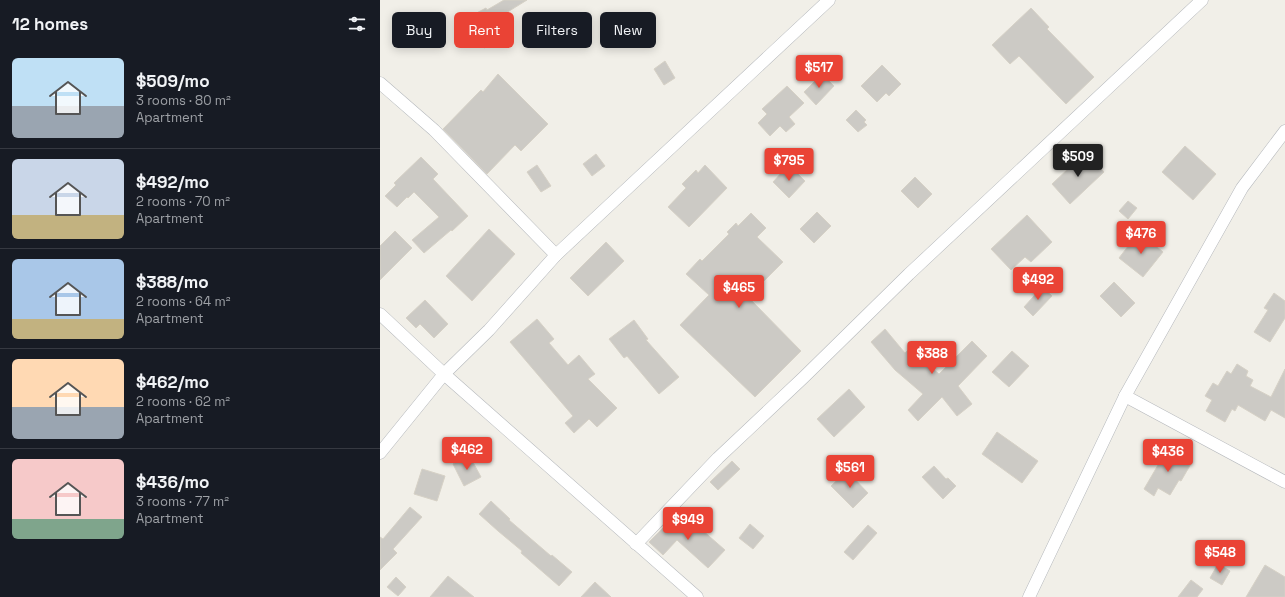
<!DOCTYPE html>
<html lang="en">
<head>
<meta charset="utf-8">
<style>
  :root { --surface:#171b24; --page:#20242c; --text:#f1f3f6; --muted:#9ea1a6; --line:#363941; --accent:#ea4335 }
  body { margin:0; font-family:"Space Grotesk",sans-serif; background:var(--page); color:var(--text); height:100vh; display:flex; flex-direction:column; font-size:15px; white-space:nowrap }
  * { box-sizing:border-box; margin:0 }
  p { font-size:13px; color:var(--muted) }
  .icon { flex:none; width:22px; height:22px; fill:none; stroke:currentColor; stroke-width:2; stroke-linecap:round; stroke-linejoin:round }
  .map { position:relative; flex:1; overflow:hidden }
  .details { display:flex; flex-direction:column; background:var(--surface); width:380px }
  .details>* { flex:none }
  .guide { position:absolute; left:12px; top:12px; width:380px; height:36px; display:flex; gap:8px }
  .price { position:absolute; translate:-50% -34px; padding:0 9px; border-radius:4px; background:var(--accent); color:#fff; font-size:13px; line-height:26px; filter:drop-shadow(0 1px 2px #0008) }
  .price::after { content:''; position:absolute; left:50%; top:24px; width:12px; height:9px; margin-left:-6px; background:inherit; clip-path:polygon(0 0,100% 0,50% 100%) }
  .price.current { background:#222; color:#fff }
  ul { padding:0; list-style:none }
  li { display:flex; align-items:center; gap:12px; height:100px; padding:0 12px }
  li+li { border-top:1px solid var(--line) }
  li span { display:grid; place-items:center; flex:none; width:112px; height:80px; border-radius:6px; color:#555 }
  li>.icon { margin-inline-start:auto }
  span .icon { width:48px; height:48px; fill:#fffc; stroke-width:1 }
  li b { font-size:17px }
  h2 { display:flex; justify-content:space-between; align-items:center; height:48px; padding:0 12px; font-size:17px }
  .tag { padding:0 14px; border-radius:6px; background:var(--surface); box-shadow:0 2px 10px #0003; font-size:14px; line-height:36px }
  .tag.current { background:var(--accent); color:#fff }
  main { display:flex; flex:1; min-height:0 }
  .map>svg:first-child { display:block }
  .building { fill:#cccac5; stroke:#d6d1c6 }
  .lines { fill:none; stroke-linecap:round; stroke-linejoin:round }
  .street-casing { stroke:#b5b8bc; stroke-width:13 }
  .street { stroke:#fff; stroke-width:12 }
</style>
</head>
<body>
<main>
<section class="details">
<h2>12 homes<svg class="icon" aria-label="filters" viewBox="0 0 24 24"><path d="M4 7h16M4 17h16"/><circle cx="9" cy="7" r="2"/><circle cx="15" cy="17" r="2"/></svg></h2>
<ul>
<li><span style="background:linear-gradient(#bfe0f5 60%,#9aa5b1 0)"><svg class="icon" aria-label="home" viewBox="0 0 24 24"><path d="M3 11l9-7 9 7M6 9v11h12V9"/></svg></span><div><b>$509/mo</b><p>3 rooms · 80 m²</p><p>Apartment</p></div></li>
<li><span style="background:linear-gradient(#c9d6e8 70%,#c2b280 0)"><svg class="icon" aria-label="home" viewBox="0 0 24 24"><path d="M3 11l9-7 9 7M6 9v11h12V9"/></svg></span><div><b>$492/mo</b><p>2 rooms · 70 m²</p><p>Apartment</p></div></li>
<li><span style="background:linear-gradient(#a9c7e8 75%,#c2b280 0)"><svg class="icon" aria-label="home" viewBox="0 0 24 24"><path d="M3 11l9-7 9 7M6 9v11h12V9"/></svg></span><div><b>$388/mo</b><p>2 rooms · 64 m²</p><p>Apartment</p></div></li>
<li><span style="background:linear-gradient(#ffd9b3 60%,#9aa5b1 0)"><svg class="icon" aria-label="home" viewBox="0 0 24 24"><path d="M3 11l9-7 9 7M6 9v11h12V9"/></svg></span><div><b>$462/mo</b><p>2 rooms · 62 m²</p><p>Apartment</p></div></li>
<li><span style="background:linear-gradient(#f6c9c9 75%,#7fa58c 0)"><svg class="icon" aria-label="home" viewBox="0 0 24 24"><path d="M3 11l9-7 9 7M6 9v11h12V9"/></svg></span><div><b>$436/mo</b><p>3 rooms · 77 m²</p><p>Apartment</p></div></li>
</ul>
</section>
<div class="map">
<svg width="905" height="597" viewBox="0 0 905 597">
  <rect width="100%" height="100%" fill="#f1efe8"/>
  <!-- building -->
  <g class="building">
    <polygon points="124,0 147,0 113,21 123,38 104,48 87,18 106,8 107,10"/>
    <polygon points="651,8 669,27 667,29 714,77 686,104 639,56 630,64 612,45"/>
    <polygon points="163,27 173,37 164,46 154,37"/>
    <polygon points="285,61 295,78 284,85 274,69"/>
    <polygon points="502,65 521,84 509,96 506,93 497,102 481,86"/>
    <polygon points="118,74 168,124 141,151 135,145 107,174 63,129 101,90 103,92"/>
    <polygon points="442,74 454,86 436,105 424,92"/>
    <polygon points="407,86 424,103 409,117 415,124 406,132 400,126 390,136 378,123 387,114 382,109"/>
    <polygon points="476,110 486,120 484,122 487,125 478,132 466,120"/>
    <polygon points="805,146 836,174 813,200 782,172"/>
    <polygon points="706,152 724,172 690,204 672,184"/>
    <polygon points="216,154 225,166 212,176 203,164"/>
    <polygon points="41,157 58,174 53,179 88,216 72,231 71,230 44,253 32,240 59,217 34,192 28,198 27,197 17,207 5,196 16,185 14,183"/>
    <polygon points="157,165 171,186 161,192 147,172"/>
    <polygon points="325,165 347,188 309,227 288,207 306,188 302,184 316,170 318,173"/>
    <polygon points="410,166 425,181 409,198 393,182 403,171 405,172"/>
    <polygon points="535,177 552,194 538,208 521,191"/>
    <polygon points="748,201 757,208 748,219 739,211"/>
    <polygon points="437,212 451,226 434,243 420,229"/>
    <polygon points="371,213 386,228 377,237 403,262 368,297 421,351 375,397 300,325 329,295 306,274 320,259 322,261 349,234 347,232 356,223 358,226"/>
    <polygon points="647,215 672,242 651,262 645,257 631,270 611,249"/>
    <polygon points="109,229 135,254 92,301 66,276"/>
    <polygon points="15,231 32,248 0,280 0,246"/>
    <polygon points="759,232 783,252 763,277 739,258"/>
    <polygon points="226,242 244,261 208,296 190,278"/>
    <polygon points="734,282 755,303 741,317 720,296"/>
    <polygon points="662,287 672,296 653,316 644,307"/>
    <polygon points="894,293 905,301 905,318 890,342 874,332 888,310 884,308"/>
    <polygon points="45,300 68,324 54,338 40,324 36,328 26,318"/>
    <polygon points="157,319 174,339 169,343 188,365 199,355 215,374 208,379 237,408 217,427 209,419 194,433 185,423 193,416 130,342"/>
    <polygon points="254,320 268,339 266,340 299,377 279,394 247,356 244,358 229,339"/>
    <polygon points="505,329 525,353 529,349 559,374 592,341 607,356 578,386 592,404 577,416 562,397 538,421 528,410 543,394 515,370 491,342"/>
    <polygon points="632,351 649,366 629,387 612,372"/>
    <polygon points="857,364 868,371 866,376 873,380 870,386 891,397 905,369 905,418 891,410 885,421 858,405 855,411 852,409 845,422 826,411 832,400 825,396 833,383 838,386 847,371 851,374"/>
    <polygon points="469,389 485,407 454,437 437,419"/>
    <polygon points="617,432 658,461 642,483 602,454"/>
    <polygon points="788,448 812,462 801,481 799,480 790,495 778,488 774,496 764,489"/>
    <polygon points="89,455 101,477 84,486 73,464"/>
    <polygon points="352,461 360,469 338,490 330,482"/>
    <polygon points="554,466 566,479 568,478 576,486 563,499 542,477"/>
    <polygon points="42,469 65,476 57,501 34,494"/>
    <polygon points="467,471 488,493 473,508 451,486"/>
    <polygon points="111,501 130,519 129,520 171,556 172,555 192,572 179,586 141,553 142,551 118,531 99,514"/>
    <polygon points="30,507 42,517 13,549 17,553 0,570 0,537 3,539"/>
    <polygon points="296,515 309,528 314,523 345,550 328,568 297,540 283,555 269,542"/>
    <polygon points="370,524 384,536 373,549 359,538"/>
    <polygon points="488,525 497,533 473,560 464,552"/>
    <polygon points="838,564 850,571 842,585 830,578"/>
    <polygon points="885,565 905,577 905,597 866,597"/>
    <polygon points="68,576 94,597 50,597"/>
    <polygon points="16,577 26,587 18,596 7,587"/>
    <polygon points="811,580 823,589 817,597 798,597"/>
    <polygon points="215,582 231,597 201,597"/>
  </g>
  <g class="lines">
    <!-- street casing -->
    <g class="street-casing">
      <g id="street">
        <polyline points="0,83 54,130 176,255 109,330 64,374 0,314"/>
        <polyline points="176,255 449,0"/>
        <polyline points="745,396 905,482"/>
        <polyline points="0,453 64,374 317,597"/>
        <polyline points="256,544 338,458 424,377 529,274 822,0"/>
        <polyline points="649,597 745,396 862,188 905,131"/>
      </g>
    </g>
    <!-- street -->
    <use href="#street" class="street"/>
  </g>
</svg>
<b class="price" style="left:439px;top:89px">$517</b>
<b class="price current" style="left:698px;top:178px">$509</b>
<b class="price" style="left:409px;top:182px">$795</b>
<b class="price" style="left:761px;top:255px">$476</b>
<b class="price" style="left:658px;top:301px">$492</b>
<b class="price" style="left:359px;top:309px">$465</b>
<b class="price" style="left:552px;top:375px">$388</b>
<b class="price" style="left:87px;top:471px">$462</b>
<b class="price" style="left:788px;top:473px">$436</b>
<b class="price" style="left:470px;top:489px">$561</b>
<b class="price" style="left:308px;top:541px">$949</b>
<b class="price" style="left:840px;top:574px">$548</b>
<div class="guide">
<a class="tag">Buy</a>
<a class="tag current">Rent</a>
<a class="tag">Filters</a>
<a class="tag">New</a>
</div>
</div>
</main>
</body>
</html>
